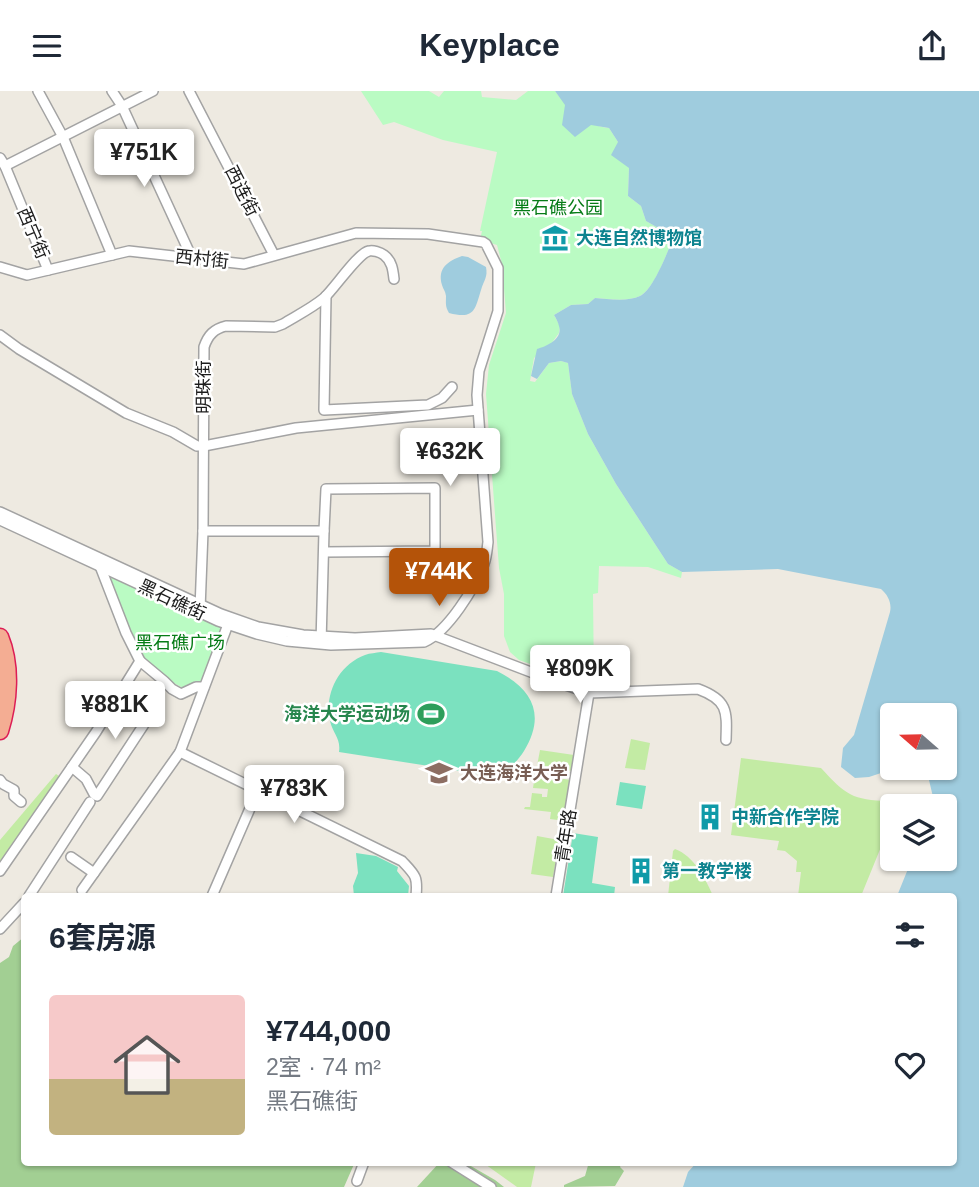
<!DOCTYPE html>
<html lang="zh">
<head>
<meta charset="utf-8">
<style>
  :root { --surface:#fff; --page:#f6f6f7; --text:#1f2937; --muted:#747a83; --line:#e0e1e3; --accent:#b45309 }
  body { margin:0; font-family:Helvetica,"Noto Sans SC",sans-serif; background:var(--page); color:var(--text); height:100vh; display:flex; flex-direction:column; font-size:26px; white-space:nowrap }
  * { box-sizing:border-box; margin:0 }
  p { font-size:23px; color:var(--muted) }
  .icon { flex:none; width:38px; height:38px; fill:none; stroke:currentColor; stroke-width:2; stroke-linecap:round; stroke-linejoin:round }
  .map { position:relative; flex:1; overflow:hidden }
  .sheet { position:absolute; left:21px; top:802px; width:936px; height:273px; display:flex; flex-direction:column; background:var(--surface); border-radius:7px; box-shadow:0 2px 5px #0004 }
  .sheet>* { flex:none }
  .needle { width:46px; rotate:290deg }
  .tools { position:absolute; left:880px; top:612px; display:grid; gap:14px }
  .tools a { display:grid; place-items:center; width:77px; height:77px; border-radius:7px; background:var(--surface); box-shadow:0 2px 5px #0004; font-size:35px }
  .price { position:absolute; translate:-50% -60px; padding:0 16px; border-radius:7px; background:#fff; color:#222; font-size:23px; line-height:46px; filter:drop-shadow(0 2px 4px #0008) }
  .price::after { content:''; position:absolute; left:50%; top:42px; width:21px; height:16px; margin-left:-10px; background:inherit; clip-path:polygon(0 0,100% 0,50% 100%) }
  .price.current { background:var(--accent); color:#fff }
  ul { padding:0; list-style:none }
  li { display:flex; align-items:center; gap:21px; height:175px; padding:0 28px }
  li+li { border-top:2px solid var(--line) }
  li span { display:grid; place-items:center; flex:none; width:196px; height:140px; border-radius:7px; color:#555 }
  li>.icon { margin-inline-start:auto }
  span .icon { width:84px; height:84px; fill:#fffc; stroke-width:1 }
  li b { font-size:30px }
  h2 { display:flex; justify-content:space-between; align-items:center; height:84px; padding:0 28px; font-size:30px }
  header { display:flex; justify-content:space-between; align-items:center; height:91px; padding:0 28px; background:var(--surface); font-size:32px; font-weight:700 }
  .map>svg:first-child { display:block }
  .grass { fill:#c3eba4 }
  .forest { fill:#a2cf93 }
  .park { fill:#bafbc3 }
  .pitch { fill:#7be1bf }
  .water { fill:#9fccde }
  .lines { fill:none; stroke-linecap:round; stroke-linejoin:round }
  .minor-casing { stroke:#a3a3a3; stroke-width:12 }
  .trunk-casing { stroke:#dd1d55; stroke-width:19 }
  .minor { stroke:#fff; stroke-width:9 }
  .trunk { stroke:#f4ad93; stroke-width:16 }
  .labels { text-anchor:middle; stroke-width:5; stroke-linejoin:round; paint-order:stroke }
  .street-label { font-size:18px; fill:#1c1c1c; stroke:#fff }
  .park-label { font-size:18px; fill:#077c17; stroke:#fff }
  .culture-label { font-size:18px; font-weight:bold; fill:#0d838f; stroke:#fff; text-anchor:start }
  .leisure-label { font-size:18px; font-weight:bold; fill:#27864d; stroke:#fff; text-anchor:end }
  .education-label { font-size:18px; font-weight:bold; fill:#785e54; stroke:#fff; text-anchor:start }
</style>
</head>
<body>
<header><svg class="icon" aria-label="menu" viewBox="0 0 24 24"><path d="M4 6h16M4 12h16M4 18h16"/></svg>Keyplace<svg class="icon" aria-label="share" viewBox="0 0 24 24"><path d="M12 15V3M7 8l5-5 5 5M5 13v7h14v-7"/></svg></header>
<div class="map">
<svg width="979" height="1096" viewBox="0 0 979 1096">
  <rect width="100%" height="100%" fill="#eeeae1"/>
  <!-- grass -->
  <g class="grass">
    <polygon points="631,648 650,652 645,679 625,677"/>
    <polygon points="540,659 574,664 572,680 537,675"/>
    <path d="M 741,667 L 821,677 C 846,704 852,709 889,710 L 894,716 L 892,729 L 861,805 L 798,805 L 801,781 L 796,781 L 797,770 L 785,760 L 777,759 L 779,750 L 731,744 Z"/>
    <polygon points="56,683 59,685 0,773 0,749"/>
    <polygon points="535,684 571,689 565,730 550,728 551,721 524,718 525,716 530,716 532,702 542,703 542,706 547,706 548,698 533,697"/>
    <polygon points="537,745 559,749 553,786 531,783"/>
    <path d="M 675,758 C 694,765 705,787 713,805 L 668,805 L 673,760 Z"/>
    <polygon points="482,1071 536,1072 531,1096 517,1096"/>
  </g>
  <!-- forest -->
  <g class="forest">
    <polygon points="24,846 24,1071 355,1071 344,1096 0,1096 0,872 9,866 13,855"/>
    <polygon points="440,1071 464,1071 495,1089 504,1096 417,1096"/>
    <polygon points="589,1071 622,1071 620,1076 624,1080 615,1095 564,1096 564,1094 585,1085"/>
  </g>
  <!-- park -->
  <g class="park">
    <path d="M 361,0 L 429,0 L 439,6 L 444,0 L 481,0 L 482,6 L 516,9 L 528,0 L 555,0 C 568,18 586,35 609,37 L 618,51 L 629,77 L 628,105 L 641,115 L 646,130 L 674,146 C 667,161 655,197 640,205 C 628,211 609,208 595,207 L 588,213 L 571,214 L 554,224 L 560,235 L 559,242 L 551,253 L 534,267 L 530,290 L 535,291 L 549,272 L 561,270 L 568,272 L 572,303 L 588,343 L 616,393 L 668,473 L 682,481 L 681,487 L 648,476 L 599,475 L 598,502 L 593,503 L 594,594 L 584,592 L 519,569 L 510,561 L 504,545 L 504,503 L 499,477 L 486,303 L 489,274 L 506,222 L 502,173 L 497,154 L 480,149 L 482,140 L 480,140 L 497,61 L 443,49 L 394,31 L 383,34 Z"/>
    <polygon points="103,479 224,535 203,591 183,597 172,591 142,566"/>
  </g>
  <!-- pitch -->
  <g class="pitch">
    <path d="M 381,561 L 497,580 C 533,598 546,624 524,660 C 518,670 508,677 506,687 L 339,661 C 341,647 333,643 330,630 C 324,604 338,574 365,564 C 370,562 376,562 381,561 Z"/>
    <polygon points="620,691 646,695 642,718 616,714"/>
    <polygon points="573,742 598,746 592,792 615,796 614,805 563,805"/>
    <polygon points="356,762 376,765 398,776 397,780 409,795 408,805 354,805 353,795 358,782"/>
  </g>
  <!-- water -->
  <g class="water">
    <path d="M 555,0 L 979,0 L 979,1096 L 683,1096 L 688,1081 L 697,1071 L 954,1071 L 954,805 L 897,805 L 912,768 L 945,768 L 945,716 L 931,716 L 933,706 L 929,689 L 913,677 L 945,677 L 945,625 L 892,625 L 892,677 L 896,677 L 869,686 L 855,687 L 841,676 L 843,657 L 854,644 L 890,521 C 892,512 888,504 881,498 L 778,478 L 682,481 L 668,473 L 616,393 L 588,343 L 572,303 L 568,272 L 561,270 L 549,272 L 537,288 L 531,285 L 537,258 C 547,255 563,248 559,235 C 558,231 556,227 554,224 L 571,214 L 588,213 L 595,207 C 608,208 628,211 640,205 C 654,198 667,161 674,146 L 646,130 L 641,115 L 628,105 L 629,77 L 611,64 L 618,51 L 609,37 L 591,34 L 575,46 L 562,34 L 565,14 Z"/>
    <path d="M 462,165 L 468,166 L 486,176 C 488,186 484,189 481,199 C 475,218 475,229 449,222 C 445,215 446,212 446,205 C 445,199 444,200 442,194 C 437,177 448,170 462,165 Z"/>
  </g>
  <g class="lines">
    <!-- minor casing -->
    <g class="minor-casing">
      <g id="minor">
        <polyline points="38,0 63,46 112,164"/>
        <polyline points="112,0 122,15 192,167"/>
        <polyline points="189,0 274,164"/>
        <polyline points="0,67 5,75 48,179"/>
        <polyline points="5,75 153,0"/>
        <path d="M 0,176 L 27,184 L 129,160 L 244,173 L 356,142 L 428,143 L 483,151 L 486,153 L 498,177 L 498,220 L 479,280 L 477,304 L 488,451 C 487,458 487,465 484,473 C 475,496 448,541 424,551 L 331,554 L 287,550 L 257,543 L 218,530 L 0,429"/>
        <polyline points="326,205 324,319 428,314 442,307 452,296"/>
        <polyline points="0,244 19,258 126,322 173,341 197,355 204,355 296,337 478,319"/>
        <path d="M 0,421 L 221,523 L 258,536 L 303,544 L 355,547 L 431,543 L 549,588 L 589,602 L 698,598 C 728,609 727,620 726,649"/>
        <polyline points="203,440 324,440 321,552"/>
        <polyline points="324,461 435,460 435,397 326,398 324,440"/>
        <polyline points="100,475 126,542 140,570"/>
        <path d="M 200,518 L 203,440 L 204,256 C 208,244 214,238 226,235 L 275,236 L 283,233 C 296,225 312,217 324,207 C 335,197 358,162 369,160 C 373,159 380,161 384,164 C 392,170 393,179 394,188"/>
        <path d="M 180,661 L 402,770 C 415,784 418,785 416,805"/>
        <polyline points="72,676 86,688 94,703 97,705 158,612"/>
        <polyline points="0,689 3,693 14,699 14,705 21,711"/>
        <polyline points="71,766 94,782"/>
        <polyline points="0,780 96,641 140,570 164,590 172,598 181,603 196,596 204,596"/>
        <polyline points="82,799 180,661 230,528"/>
        <polyline points="29,805 90,711"/>
        <polyline points="212,805 258,699"/>
        <polyline points="556,805 589,602"/>
        <polyline points="0,838 24,812"/>
        <polyline points="451,1071 491,1096"/>
        <polyline points="357,1090 364,1071"/>
      </g>
    </g>
    <!-- trunk casing -->
    <g class="trunk-casing">
      <path id="trunk" d="M 0,546 C 12,575 9,611 0,640"/>
    </g>
    <!-- minor -->
    <use href="#minor" class="minor"/>
    <!-- trunk -->
    <use href="#trunk" class="trunk"/>
  </g>
  <!-- icons -->
  <defs>
    <g id="museum-bare" transform="scale(2.1)"><path d="M0-6L6-3V-2H-6V-3ZM-5-1h2V3h-2ZM-1-1h2V3h-2ZM3-1h2V3H3ZM-6 4H6V6H-6Z" fill="#0f9aa8" stroke="#fff" stroke-width="2.5" paint-order="stroke"/></g>
    <g id="stadium-bare" transform="scale(2.1)"><path d="M0-5a6.5 5 0 1 0 0 10a6.5 5 0 1 0 0-10ZM-3.5-1.8h7v3.6h-7Z" fill="#2e9e5b" stroke="#fff" stroke-width="2.5" paint-order="stroke"/></g>
    <g id="university-bare" transform="scale(2.1)"><path d="M0-5L7-2L0 1L-7-2ZM-4 1L0 2.5L4 1V4Q0 6-4 4Z" fill="#8d6e63" stroke="#fff" stroke-width="2.5" paint-order="stroke"/></g>
    <g id="building-bare" transform="scale(2.1)"><path d="M-4-6H4V6H1V3H-1V6H-4ZM-2.5-4.3h1.7v1.8h-1.7ZM.8-4.3h1.7v1.8H.8ZM-2.5-1h1.7V.8h-1.7ZM.8-1h1.7V.8H.8Z" fill="#0f9aa8" stroke="#fff" stroke-width="2.5" paint-order="stroke"/></g>
  </defs>
  <g fill-rule="evenodd">
    <use href="#museum-bare" x="555" y="147"/>
    <use href="#stadium-bare" x="431" y="623"/>
    <use href="#university-bare" x="439" y="682"/>
    <use href="#building-bare" x="710" y="726"/>
    <use href="#building-bare" x="641" y="780"/>
  </g>
  <g class="labels">
    <!-- street labels -->
    <g class="street-label">
      <text transform="translate(242 100) rotate(63)" y="6">西连街</text>
      <text transform="translate(33 142) rotate(67)" y="6">西宁街</text>
      <text transform="translate(202 168) rotate(6)" y="6">西村街</text>
      <text transform="translate(204 296) rotate(-90)" y="6">明珠街</text>
      <text transform="translate(172 509) rotate(25)" y="6">黑石礁街</text>
      <text transform="translate(566 745) rotate(-81)" y="6">青年路</text>
    </g>
    <!-- park labels -->
    <g class="park-label">
      <text x="558" y="123">黑石礁公园</text>
      <text x="180" y="558">黑石礁广场</text>
    </g>
    <!-- culture labels -->
    <g class="culture-label">
      <text x="576" y="153">大连自然博物馆</text>
      <text x="731" y="732">中新合作学院</text>
      <text x="662" y="786">第一教学楼</text>
    </g>
    <!-- leisure labels -->
    <g class="leisure-label">
      <text x="410" y="629">海洋大学运动场</text>
    </g>
    <!-- education labels -->
    <g class="education-label">
      <text x="460" y="688">大连海洋大学</text>
    </g>
  </g>
</svg>
<div class="tools">
<a><svg class="needle" viewBox="-14 -14 28 28"><path d="M0-13l5 13h-10z" fill="#e53935"/><path d="M0 13l5-13h-10z" fill="#747a83"/></svg></a>
<a><svg class="icon" aria-label="layers" viewBox="0 0 24 24"><path d="M12 4l9 5-9 5-9-5zM3 14l9 5 9-5"/></svg></a>
</div>
<b class="price" style="left:144px;top:98px">¥751K</b>
<b class="price" style="left:450px;top:397px">¥632K</b>
<b class="price current" style="left:439px;top:517px">¥744K</b>
<b class="price" style="left:580px;top:614px">¥809K</b>
<b class="price" style="left:115px;top:650px">¥881K</b>
<b class="price" style="left:294px;top:734px">¥783K</b>
<section class="sheet">
<h2>6套房源<svg class="icon" aria-label="filters" viewBox="0 0 24 24"><path d="M4 7h16M4 17h16"/><circle cx="9" cy="7" r="2"/><circle cx="15" cy="17" r="2"/></svg></h2>
<ul>
<li><span style="background:linear-gradient(#f6c9c9 60%,#c2b280 0)"><svg class="icon" aria-label="home" viewBox="0 0 24 24"><path d="M3 11l9-7 9 7M6 9v11h12V9"/></svg></span><div><b>¥744,000</b><p>2室 · 74 m²</p><p>黑石礁街</p></div><svg class="icon" aria-label="heart" viewBox="0 0 24 24"><path d="M12 20l-8-8c-3-5 5-10 8-4 3-6 11-1 8 4z"/></svg></li>
</ul>
</section>
</div>
</body>
</html>
